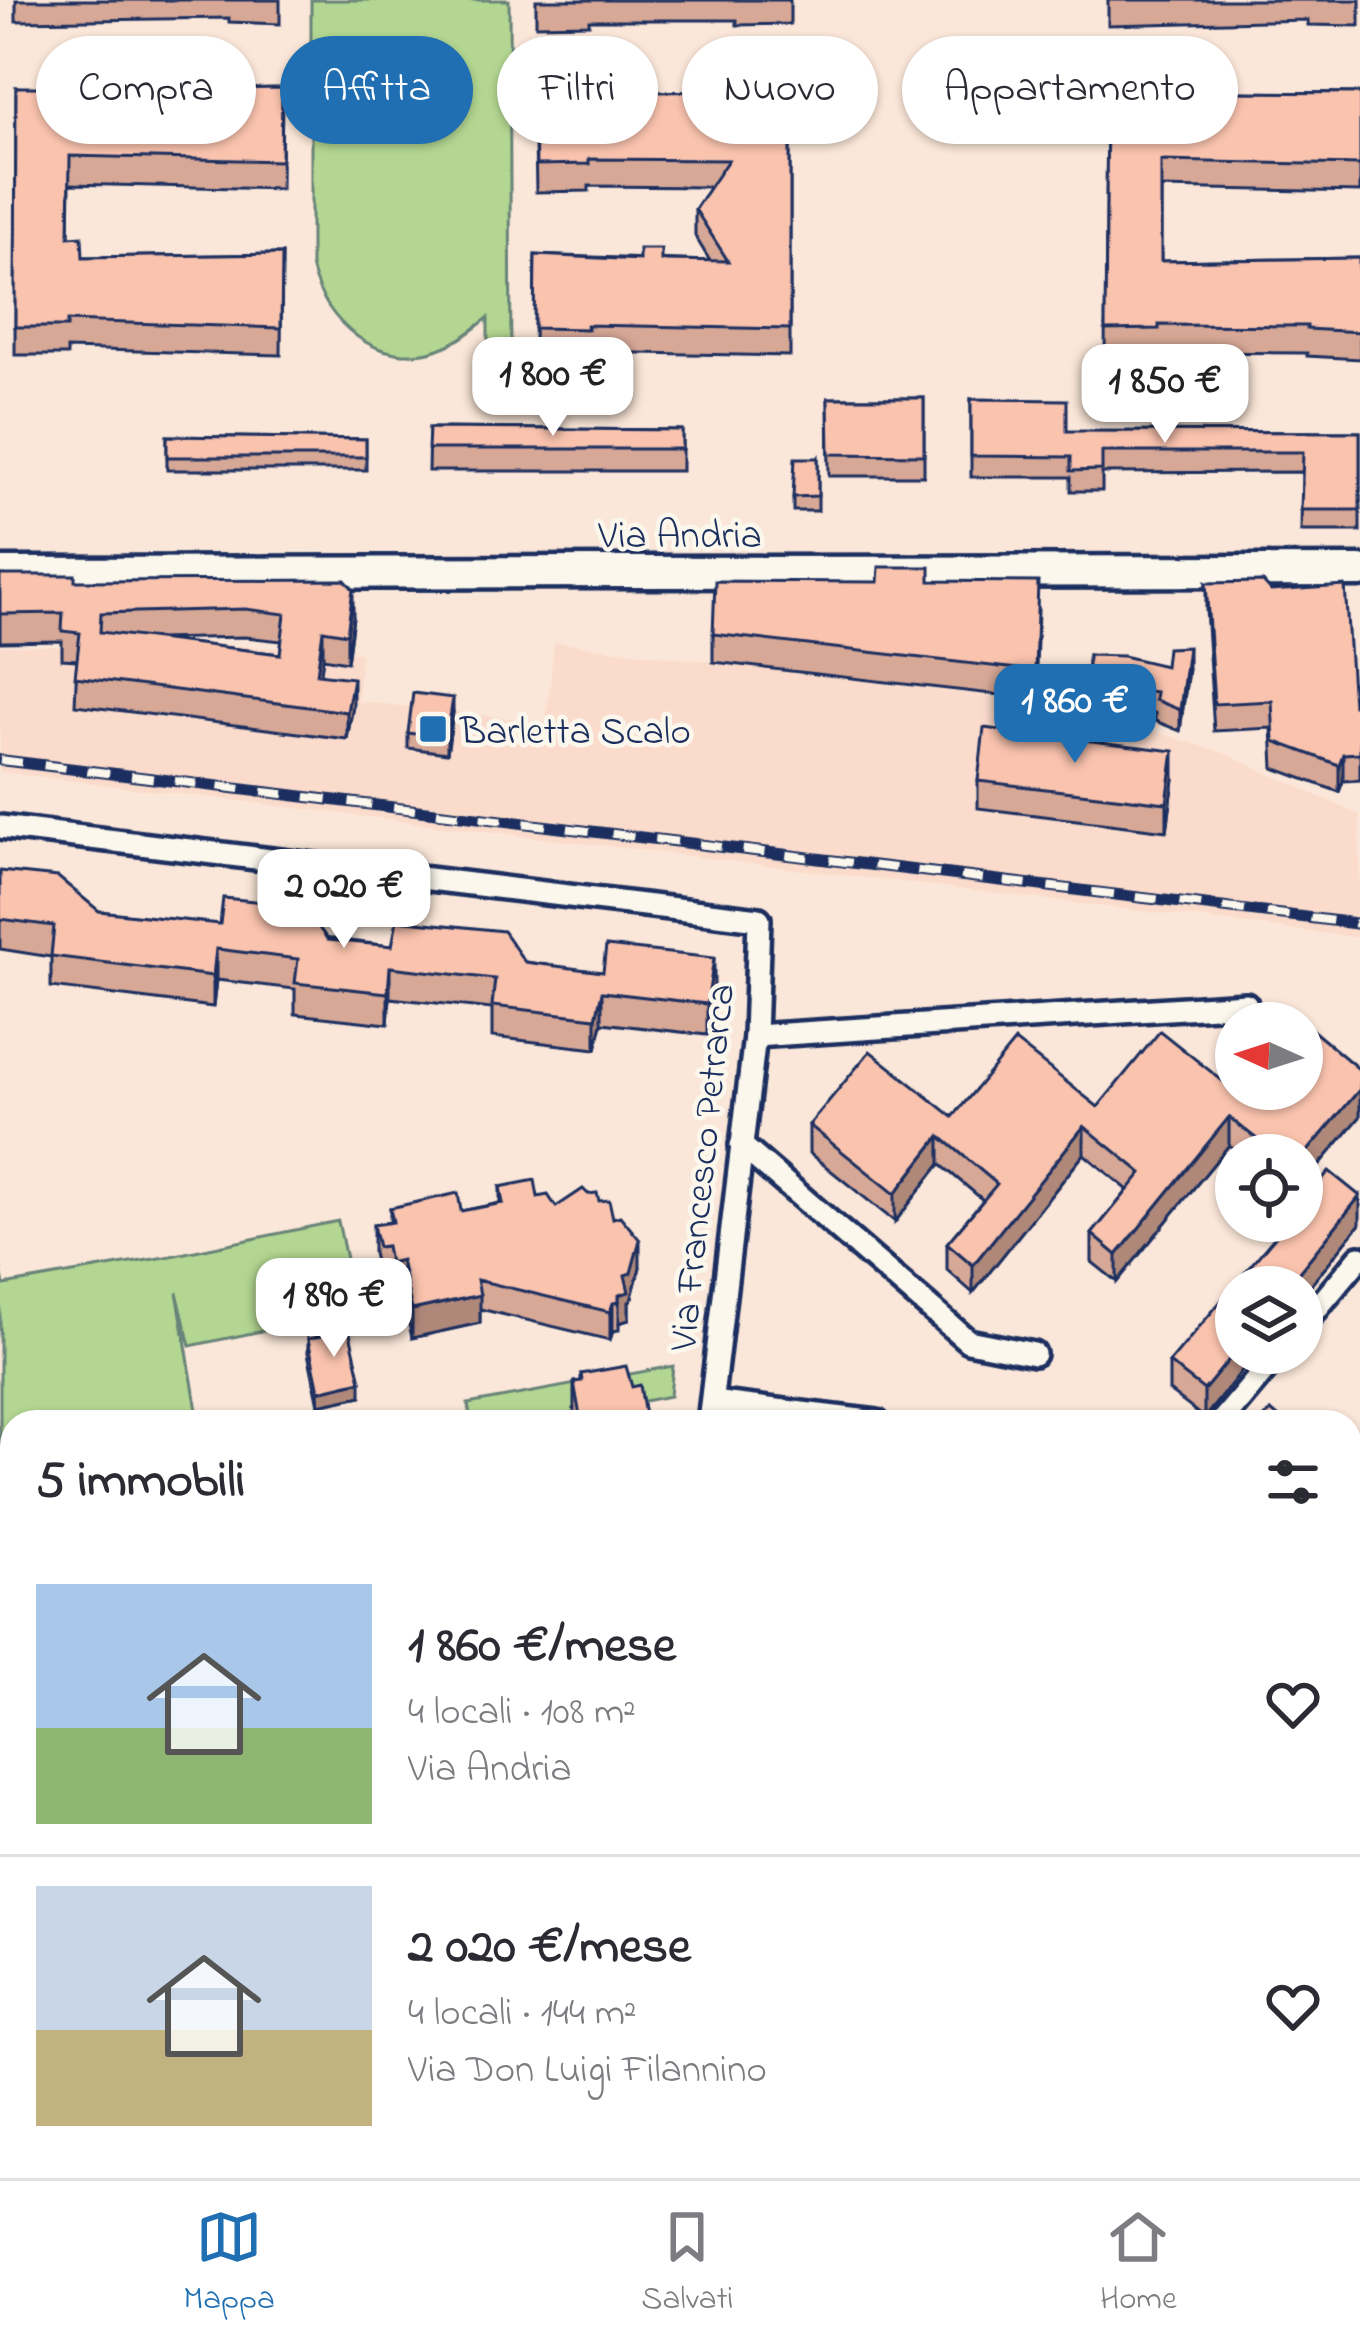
<!DOCTYPE html>
<html lang="it">
<head>
<meta charset="utf-8">
<style>
  :root { --surface:#fff; --page:#f2f2f3; --text:#2b2b33; --muted:#7c7c81; --line:#e1e1e2; --accent:#1f6fb2 }
  body { margin:0; font-family:"Indie Flower",sans-serif; background:var(--page); color:var(--text); height:100vh; display:flex; flex-direction:column; font-size:45px; white-space:nowrap }
  * { box-sizing:border-box; margin:0 }
  p { font-size:39px; color:var(--muted) }
  .icon { flex:none; width:66px; height:66px; fill:none; stroke:currentColor; stroke-width:2; stroke-linecap:round; stroke-linejoin:round }
  .map { position:relative; flex:1; overflow:hidden }
  .drawer { position:absolute; left:0px; top:1410px; width:1362px; height:768px; display:flex; flex-direction:column; background:var(--surface); border-radius:36px 36px 0 0; box-shadow:0 3px 9px #0004 }
  .drawer>* { flex:none }
  .top-card { position:absolute; left:36px; top:36px; width:1290px; height:108px; display:flex; gap:24px }
  .needle { width:78px; rotate:273deg }
  .tools { position:absolute; left:1215px; top:1002px; display:grid; gap:24px }
  .tools a { display:grid; place-items:center; width:108px; height:108px; border-radius:50%; background:var(--surface); box-shadow:0 3px 9px #0004; font-size:60px }
  .price { position:absolute; translate:-50% -102px; padding:0 27px; border-radius:24px; background:#fff; color:#222; font-size:39px; line-height:78px; filter:drop-shadow(0 3px 6px #0008) }
  .price::after { content:''; position:absolute; left:50%; top:72px; width:36px; height:27px; margin-left:-18px; background:inherit; clip-path:polygon(0 0,100% 0,50% 100%) }
  .price.current { background:var(--accent); color:#fff }
  ul { padding:0; list-style:none }
  li { display:flex; align-items:center; gap:36px; height:300px; padding:0 36px }
  li+li { border-top:3px solid var(--line) }
  li span { display:grid; place-items:center; flex:none; width:336px; height:240px; border-radius:0px; color:#555 }
  li>.icon { margin-inline-start:auto }
  span .icon { width:144px; height:144px; fill:#fffc; stroke-width:1 }
  li b { font-size:51px }
  h2 { display:flex; justify-content:space-between; align-items:center; height:144px; padding:0 36px; font-size:51px }
  .chip { padding:0 42px; border-radius:54px; background:var(--surface); box-shadow:0 3px 9px #0004; font-size:42px; line-height:108px }
  .chip.current { background:var(--accent); color:#fff }
  .menu { display:flex; justify-content:space-around; align-items:center; height:168px; border-top:3px solid var(--line); background:var(--surface); font-size:33px; color:var(--muted) }
  .menu a { display:grid; justify-items:center; gap:6px }
  .menu .current { color:var(--accent) }
  .map>svg:first-child { display:block }
  .built { fill:#fbdccc }
  .green { fill:#b3d792; stroke:#678378; stroke-width:3 }
  .lines { fill:none; stroke-linecap:round; stroke-linejoin:round }
  .street-casing { stroke:#1b2f5e; stroke-width:30 }
  .secondary-casing { stroke:#1b2f5e; stroke-width:39 }
  .street { stroke:#fbf7ec; stroke-width:21 }
  .secondary { stroke:#fbf7ec; stroke-width:30 }
  .rail-casing { stroke:#1b2f5e; stroke-width:12 }
  .rail { stroke:#fbf7ec; stroke-width:8; stroke-dasharray:22; stroke-linecap:butt }
  .wall { fill:#d7a896; stroke:#1b2f5e; stroke-width:3; fill-rule:evenodd }
  .shaded-wall { fill:#af887a; stroke:#1b2f5e; stroke-width:3 }
  .building { fill:#fac3ae; stroke:#1b2f5e; stroke-width:3; fill-rule:evenodd }
  .poi-dot { fill:#1f6fb2; stroke:#fbf7ec; stroke-width:4.5 }
  .labels { text-anchor:middle; stroke-width:9; stroke-linejoin:round; paint-order:stroke }
  .street-label { font-size:39px; fill:#1b2f5e; stroke:#fbf7ec }
  .poi-label { font-size:39px; fill:#1b2f5e; stroke:#fbf7ec; text-anchor:start }
</style>
</head>
<body>
<div class="map">
<svg width="1360" height="2178" viewBox="0 0 1360 2178">
  <rect width="100%" height="100%" fill="#fbe7d9"/>
  <filter id="ink" filterUnits="userSpaceOnUse"><feTurbulence type="fractalNoise" baseFrequency=".00833" numOctaves="2"/><feDisplacementMap in="SourceGraphic" scale="24" xChannelSelector="R" yChannelSelector="G"/><feConvolveMatrix kernelMatrix="1 2 1 2 8 2 1 2 1" color-interpolation-filters="sRGB"/></filter>
  <g filter="url(#ink)">
    <!-- built -->
    <polygon class="built" points="554,642 1070,706 1222,752 1360,815 1360,938 0,772 0,646 241,646 361,652 358,701 546,722"/>
    <!-- green -->
    <g class="green">
      <path d="M 311,0 L 509,0 L 511,358 L 488,357 L 488,318 C 472,330 459,342 439,349 C 379,370 324,323 311,266 Z"/>
      <polygon points="338,1221 357,1311 190,1346 177,1292 199,1422 12,1422 12,1478 0,1480 0,1265 4,1285 171,1256"/>
      <polygon points="673,1366 670,1396 568,1416 568,1422 471,1422 468,1404"/>
      <polygon points="8,1532 12,1551 12,1628 0,1597 0,1534"/>
      <polygon points="1350,1833 1360,1841 1360,2095 1350,2088"/>
      <polygon points="155,2166 399,2166 415,2178 225,2178"/>
    </g>
    <g class="lines">
      <!-- street casing -->
      <g class="street-casing">
        <g id="street">
          <polyline points="0,827 759,919 755,1036 709,1422"/>
          <polyline points="755,1036 1246,1004"/>
          <polyline points="741,1145 968,1341 1034,1354"/>
          <polyline points="1302,1326 1360,1257"/>
          <polyline points="712,1402 877,1422"/>
          <polyline points="1221,1422 1279,1353"/>
          <polyline points="0,1507 12,1505"/>
          <polyline points="1350,1630 1360,1637"/>
        </g>
      </g>
      <!-- secondary casing -->
      <g class="secondary-casing">
        <g id="secondary">
          <polyline points="0,573 1360,571"/>
          <polyline points="0,1920 12,1917"/>
          <polyline points="0,1976 12,1973"/>
          <polyline points="1350,2103 1360,2110"/>
          <polyline points="1350,2136 1360,2142"/>
        </g>
      </g>
      <!-- street -->
      <use href="#street" class="street"/>
      <!-- secondary -->
      <use href="#secondary" class="secondary"/>
      <!-- rail casing -->
      <g class="rail-casing">
        <polyline id="rail" points="0,760 1360,924"/>
      </g>
      <!-- rail -->
      <use href="#rail" class="rail"/>
    </g>
    <!-- wall -->
    <g class="wall">
      <polygon points="16,0 280,0 280,24 229,22 229,18 16,21"/>
      <polygon points="536,0 790,0 790,24 737,25 737,20 589,20 589,24 536,25"/>
      <polygon points="1108,0 1360,0 1360,26 1308,25 1308,20 1108,25"/>
      <polygon points="16,87 69,92 282,88 281,189 70,184 69,237 83,257 282,254 281,355 67,349 67,355 15,355"/>
      <polygon points="534,89 589,93 790,90 790,356 588,352 588,356 534,355 535,255 710,261 695,236 695,209 710,187 589,186 589,191 536,192"/>
      <polygon points="1107,91 1360,93 1360,192 1161,188 1161,261 1359,258 1360,359 1307,356 1307,353 1159,352 1159,356 1105,357"/>
      <polygon points="828,398 924,398 924,476 829,476"/>
      <polygon points="971,399 1067,431 1360,432 1360,531 1301,531 1302,472 1102,473 1102,491 1071,491 1071,477 971,477"/>
      <polygon points="429,428 682,430 682,471 428,471"/>
      <polygon points="167,436 366,439 366,470 167,470"/>
      <polygon points="818,458 818,511 793,511 793,497"/>
      <path d="M 0,575 L 75,581 L 353,617 L 347,662 L 323,658 L 320,674 L 353,705 L 347,739 L 75,705 L 77,660 L 62,659 L 62,641 L 0,642 ZM 245,637 L 282,641 L 280,654 L 156,639 Z"/>
      <polygon points="930,581 1038,610 1035,699 713,662 713,634 878,582"/>
      <polygon points="1206,583 1353,705 1360,705 1360,780 1343,781 1339,792 1274,768 1272,728 1214,731 1206,610"/>
      <polygon points="1088,655 1188,669 1180,731 1155,721 1155,713 1088,705"/>
      <polygon points="453,713 447,753 408,748 408,733"/>
      <polygon points="1174,779 1167,831 978,808 978,781"/>
      <polygon points="0,871 99,911 525,962 714,989 707,1035 602,1023 596,1049 492,1037 492,1009 390,998 388,1024 295,1014 295,989 216,980 213,1007 51,987 51,957 0,949"/>
      <polygon points="1360,1070 1360,1117 1302,1186 1302,1155 1242,1155 1229,1145 1117,1282 1092,1262 1092,1234 1128,1190 1084,1154 973,1293 947,1270 947,1243 983,1200 940,1164 895,1222 809,1153 809,1125 1244,1098"/>
      <polygon points="500,1187 538,1197 556,1207 588,1194 599,1201 613,1218 640,1267 631,1301 629,1302 629,1320 619,1323 619,1330 613,1331 610,1340 480,1309 480,1323 412,1338 401,1288 389,1290 386,1274 378,1275 373,1253 373,1225 390,1222 390,1208 461,1211 500,1203"/>
      <polygon points="1360,1224 1302,1296 1302,1287 1236,1353 1256,1353 1204,1418 1169,1391 1169,1363"/>
      <polygon points="308,1339 361,1396 319,1405 308,1353"/>
      <polygon points="581,1374 632,1387 646,1422 574,1422 574,1382 581,1381"/>
      <polygon points="1350,1476 1360,1484 1360,1561 1350,1553"/>
      <polygon points="0,1549 2,1576 12,1622 12,1664 8,1664 12,1681 12,1851 0,1807"/>
      <polygon points="1350,1672 1360,1679 1360,1760 1350,1753"/>
      <polygon points="424,2166 666,2166 649,2178 442,2178"/>
      <polygon points="1043,2166 1133,2166 1125,2178 1043,2178"/>
      <polygon points="1234,2166 1315,2166 1323,2178 1234,2178"/>
    </g>
    <!-- shaded-wall -->
    <g class="shaded-wall">
      <polygon points="353,589 353,617 347,662 347,634"/>
      <polygon points="323,630 323,658 317,701 317,674"/>
      <polygon points="1188,647 1188,669 1180,731 1180,710"/>
      <polygon points="353,678 353,705 347,739 347,712"/>
      <polygon points="453,698 453,713 447,753 447,738"/>
      <polygon points="1174,751 1174,779 1167,831 1167,803"/>
      <polygon points="1343,754 1343,781 1339,792 1339,765"/>
      <polygon points="216,949 216,980 213,1007 213,976"/>
      <polygon points="714,958 714,989 707,1035 707,1004"/>
      <polygon points="390,967 390,998 388,1024 388,993"/>
      <polygon points="602,992 602,1023 596,1049 596,1018"/>
      <polygon points="1360,1089 1360,1117 1302,1186 1302,1158"/>
      <polygon points="1229,1117 1229,1145 1117,1282 1117,1255"/>
      <polygon points="1084,1126 1084,1154 973,1293 973,1265"/>
      <polygon points="940,1136 940,1164 895,1222 895,1194"/>
      <polygon points="1360,1196 1360,1224 1302,1296 1302,1287 1287,1287"/>
      <polygon points="640,1240 640,1267 631,1301 629,1302 629,1320 619,1323 619,1295 625,1275"/>
      <polygon points="401,1260 401,1288 389,1290 389,1263"/>
      <polygon points="480,1295 480,1323 412,1338 412,1310"/>
      <polygon points="613,1303 613,1331 610,1340 610,1312"/>
      <polygon points="1236,1351 1236,1353 1256,1353 1204,1418 1204,1390"/>
      <polygon points="361,1381 361,1396 319,1405 319,1391"/>
      <polygon points="12,2039 12,2067 0,2070 0,2043"/>
      <polygon points="4,2143 4,2164 0,2171 0,2150"/>
      <polygon points="618,2166 666,2166 649,2178 618,2178"/>
      <polygon points="1113,2166 1133,2166 1125,2178 1104,2178"/>
    </g>
    <!-- building -->
    <g class="building">
      <polygon points="16,87 69,87 69,92 282,88 281,161 70,156 69,237 82,236 83,257 282,254 281,328 67,321 67,327 15,327"/>
      <polygon points="534,89 589,89 589,93 790,90 790,329 587,325 588,329 534,328 535,255 639,260 639,249 661,249 661,260 728,261 695,209 728,160 589,159 589,164 536,165"/>
      <polygon points="1107,91 1360,93 1360,165 1161,161 1161,261 1359,258 1360,332 1307,329 1307,326 1159,325 1159,329 1105,330"/>
      <polygon points="828,398 924,398 924,455 829,454"/>
      <polygon points="971,399 1067,400 1067,431 1360,432 1360,510 1301,510 1303,452 1102,452 1102,470 1071,471 1071,457 971,456"/>
      <polygon points="429,428 682,430 682,449 428,449"/>
      <polygon points="167,436 366,439 366,457 167,457"/>
      <polygon points="795,458 818,458 818,496 793,497"/>
      <polygon points="879,567 930,567 930,581 1038,582 1035,671 713,634 715,581 878,582"/>
      <path d="M 0,575 L 75,575 L 75,581 L 345,580 L 353,589 L 347,634 L 323,630 L 317,674 L 353,678 L 347,712 L 75,677 L 80,633 L 62,631 L 63,613 L 0,614 ZM 245,609 L 285,614 L 280,654 L 100,632 L 101,613 Z"/>
      <polygon points="1263,582 1271,591 1345,586 1353,705 1360,705 1360,753 1343,754 1339,765 1274,741 1272,701 1214,704 1206,583"/>
      <polygon points="1188,647 1180,710 1155,700 1156,692 1088,684 1088,655 1123,656 1165,666 1167,648"/>
      <polygon points="413,693 453,698 447,738 408,733"/>
      <polygon points="984,728 1174,751 1167,803 978,781"/>
      <polygon points="0,871 58,877 99,911 220,924 223,898 303,906 328,940 392,946 397,920 503,931 525,962 603,972 606,946 714,958 707,1004 602,992 596,1018 492,1006 495,979 390,967 388,993 295,983 298,959 216,949 213,976 51,956 54,926 0,919"/>
      <polygon points="1305,1024 1360,1070 1360,1089 1302,1158 1302,1155 1277,1155 1229,1117 1117,1255 1092,1234 1142,1173 1084,1126 973,1265 947,1243 997,1184 940,1136 895,1194 809,1125 870,1051 953,1117 1015,1041 1098,1107 1160,1031 1244,1098 1251,1089 1302,1089 1302,1027"/>
      <polygon points="1329,1171 1360,1196 1287,1287 1236,1287 1236,1351 1204,1390 1169,1363 1288,1221 1302,1221 1302,1204"/>
      <polygon points="535,1180 538,1197 548,1195 556,1207 583,1189 588,1194 597,1193 599,1201 609,1200 613,1218 620,1216 640,1240 631,1273 625,1275 629,1292 619,1295 619,1302 613,1303 610,1312 477,1280 480,1295 412,1310 401,1260 389,1263 386,1246 378,1247 373,1225 393,1222 390,1208 458,1193 461,1211 503,1203 500,1187"/>
      <polygon points="349,1329 361,1381 319,1391 308,1339"/>
      <polygon points="626,1366 632,1387 640,1385 646,1422 581,1422 574,1382 582,1381 581,1374"/>
      <polygon points="1271,1411 1284,1422 1261,1422"/>
      <polygon points="1350,1476 1360,1484 1360,1539 1350,1531"/>
      <polygon points="0,1569 12,1622 12,1624 0,1626"/>
      <polygon points="0,1628 12,1681 12,1811 0,1768"/>
      <polygon points="1350,1672 1360,1679 1360,1732 1350,1725"/>
      <polygon points="12,1975 12,2039 0,2043 0,1977"/>
      <polygon points="67,2166 136,2166 206,2178 65,2178"/>
      <polygon points="480,2166 612,2166 545,2177 486,2169"/>
      <polygon points="1056,2166 1113,2166 1104,2178 1074,2178"/>
      <polygon points="1241,2166 1315,2166 1323,2178 1250,2178"/>
    </g>
  </g>
  <!-- markers -->
  <rect class="poi-dot" x="418" y="714" width="30" height="30" rx="6"/>
  <g class="labels">
    <!-- street labels -->
    <g class="street-label">
      <text x="680" y="547">Via Andria</text>
      <text transform="translate(700 1167) rotate(-84)" y="14">Via Francesco Petrarca</text>
    </g>
    <!-- poi labels -->
    <g class="poi-label">
      <text x="460" y="743">Barletta Scalo</text>
    </g>
  </g>
</svg>
<div class="tools">
<a><svg class="needle" viewBox="-14 -14 28 28"><path d="M0-13l5 13h-10z" fill="#e53935"/><path d="M0 13l5-13h-10z" fill="#7c7c81"/></svg></a>
<a><svg class="icon" aria-label="locate" viewBox="0 0 24 24"><circle cx="12" cy="12" r="6"/><path d="M12 2v4M12 18v4M2 12h4M18 12h4"/></svg></a>
<a><svg class="icon" aria-label="layers" viewBox="0 0 24 24"><path d="M12 4l9 5-9 5-9-5zM3 14l9 5 9-5"/></svg></a>
</div>
<b class="price" style="left:553px;top:439px">1 800 €</b>
<b class="price" style="left:1165px;top:446px">1 850 €</b>
<b class="price current" style="left:1075px;top:766px">1 860 €</b>
<b class="price" style="left:344px;top:951px">2 020 €</b>
<b class="price" style="left:334px;top:1360px">1 890 €</b>
<div class="top-card">
<a class="chip">Compra</a>
<a class="chip current">Affitta</a>
<a class="chip">Filtri</a>
<a class="chip">Nuovo</a>
<a class="chip">Appartamento</a>
</div>
<section class="drawer">
<h2>5 immobili<svg class="icon" aria-label="filters" viewBox="0 0 24 24"><path d="M4 7h16M4 17h16"/><circle cx="9" cy="7" r="2"/><circle cx="15" cy="17" r="2"/></svg></h2>
<ul>
<li><span style="background:linear-gradient(#a9c7e8 60%,#8fb573 0)"><svg class="icon" aria-label="home" viewBox="0 0 24 24"><path d="M3 11l9-7 9 7M6 9v11h12V9"/></svg></span><div><b>1 860 €/mese</b><p>4 locali · 108 m²</p><p>Via Andria</p></div><svg class="icon" aria-label="heart" viewBox="0 0 24 24"><path d="M12 20l-8-8c-3-5 5-10 8-4 3-6 11-1 8 4z"/></svg></li>
<li><span style="background:linear-gradient(#c9d6e8 60%,#c2b280 0)"><svg class="icon" aria-label="home" viewBox="0 0 24 24"><path d="M3 11l9-7 9 7M6 9v11h12V9"/></svg></span><div><b>2 020 €/mese</b><p>4 locali · 144 m²</p><p>Via Don Luigi Filannino</p></div><svg class="icon" aria-label="heart" viewBox="0 0 24 24"><path d="M12 20l-8-8c-3-5 5-10 8-4 3-6 11-1 8 4z"/></svg></li>
</ul>
</section>
</div>
<nav class="menu">
<a class="current"><svg class="icon" aria-label="map" viewBox="0 0 24 24"><path d="M3 6l6-2 6 2 6-2v14l-6 2-6-2-6 2zM9 4v14M15 6v14"/></svg>Mappa</a>
<a><svg class="icon" aria-label="saved" viewBox="0 0 24 24"><path d="M7 4h10v16l-5-4-5 4z"/></svg>Salvati</a>
<a><svg class="icon" aria-label="home" viewBox="0 0 24 24"><path d="M3 11l9-7 9 7M6 9v11h12V9"/></svg>Home</a>
</nav>
</body>
</html>
